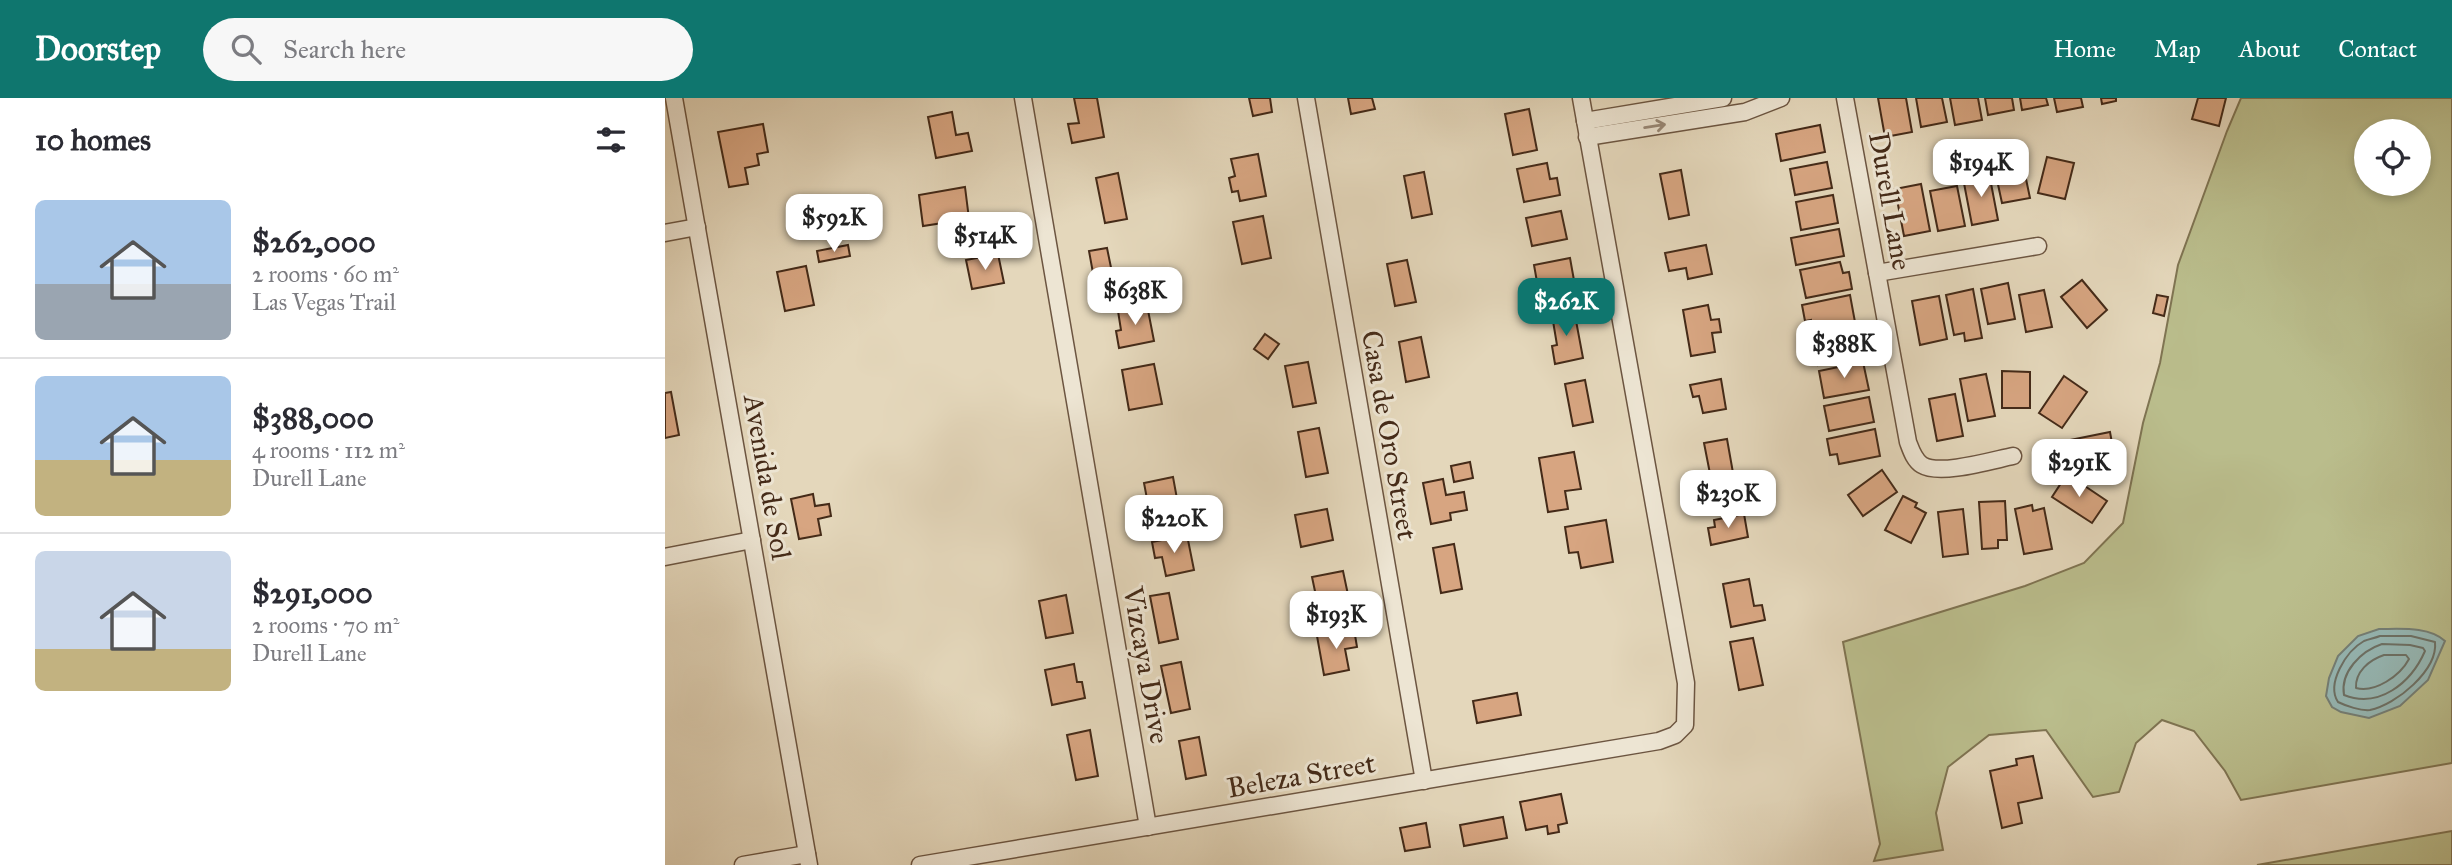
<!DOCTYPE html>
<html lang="en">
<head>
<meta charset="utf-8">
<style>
  :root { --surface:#fff; --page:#f7f7f7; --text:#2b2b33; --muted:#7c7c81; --line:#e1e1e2; --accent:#0f766e }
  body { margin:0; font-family:"IM FELL Great Primer",serif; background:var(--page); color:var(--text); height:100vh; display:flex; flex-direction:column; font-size:26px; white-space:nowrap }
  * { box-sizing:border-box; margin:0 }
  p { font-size:23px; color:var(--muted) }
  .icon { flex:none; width:38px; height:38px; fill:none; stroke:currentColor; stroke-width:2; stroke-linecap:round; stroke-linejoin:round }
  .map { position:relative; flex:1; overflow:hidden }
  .details { display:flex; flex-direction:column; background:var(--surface); width:665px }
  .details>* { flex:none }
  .controls { position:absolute; left:1689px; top:21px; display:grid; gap:14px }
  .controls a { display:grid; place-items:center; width:77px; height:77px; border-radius:50%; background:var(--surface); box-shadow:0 4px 10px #0003; font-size:35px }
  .price { position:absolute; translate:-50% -60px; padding:0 16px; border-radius:14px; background:#fff; color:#222; font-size:23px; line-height:46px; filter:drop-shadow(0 2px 4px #0008) }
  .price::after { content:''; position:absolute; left:50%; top:42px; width:21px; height:16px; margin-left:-10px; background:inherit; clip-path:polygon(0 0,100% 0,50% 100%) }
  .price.on { background:var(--accent); color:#fff }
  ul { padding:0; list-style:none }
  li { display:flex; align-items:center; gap:21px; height:175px; padding:0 35px }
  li+li { border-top:2px solid var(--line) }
  li span { display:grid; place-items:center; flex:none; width:196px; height:140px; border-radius:10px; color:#555 }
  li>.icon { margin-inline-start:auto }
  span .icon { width:84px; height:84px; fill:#fffc; stroke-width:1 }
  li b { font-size:30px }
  h2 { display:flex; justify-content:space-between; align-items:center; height:84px; padding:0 35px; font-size:30px }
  header { display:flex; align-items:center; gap:42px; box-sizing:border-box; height:98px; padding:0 35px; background:var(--accent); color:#fff }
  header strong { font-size:33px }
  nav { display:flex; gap:38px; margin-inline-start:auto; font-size:24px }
  .search { width:490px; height:63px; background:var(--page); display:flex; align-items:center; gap:18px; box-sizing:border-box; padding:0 24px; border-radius:38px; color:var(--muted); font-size:26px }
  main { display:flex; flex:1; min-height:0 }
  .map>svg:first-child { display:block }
  .green { fill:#babd8c; stroke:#7f7452; stroke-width:2; fill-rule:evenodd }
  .water { fill:#96b8b5; stroke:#757f76; stroke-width:2 }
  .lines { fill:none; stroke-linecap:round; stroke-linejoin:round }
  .shore { stroke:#6d7166; stroke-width:2 }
  .building { fill:#d7a581; stroke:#442a18; stroke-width:2 }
  .street-casing { stroke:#6c5541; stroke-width:19 }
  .street { stroke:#ede5d3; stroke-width:16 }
  .oneway { stroke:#988876 }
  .labels { text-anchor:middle; stroke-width:6; stroke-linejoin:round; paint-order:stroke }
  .street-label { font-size:28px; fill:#442a18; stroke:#ede5d3 }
</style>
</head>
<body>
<header>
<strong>Doorstep</strong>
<div class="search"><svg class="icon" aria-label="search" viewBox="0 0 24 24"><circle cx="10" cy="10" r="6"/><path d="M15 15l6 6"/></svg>Search here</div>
<nav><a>Home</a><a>Map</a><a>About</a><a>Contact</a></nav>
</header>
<main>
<section class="details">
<h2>10 homes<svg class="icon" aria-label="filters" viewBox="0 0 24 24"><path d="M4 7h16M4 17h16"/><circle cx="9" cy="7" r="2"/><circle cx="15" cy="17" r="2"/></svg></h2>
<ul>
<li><span style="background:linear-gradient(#a9c7e8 60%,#9aa5b1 0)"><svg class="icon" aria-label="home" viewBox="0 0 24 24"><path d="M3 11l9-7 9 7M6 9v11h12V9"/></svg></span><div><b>$262,000</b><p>2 rooms · 60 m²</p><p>Las Vegas Trail</p></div></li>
<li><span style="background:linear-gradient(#a9c7e8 60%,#c2b280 0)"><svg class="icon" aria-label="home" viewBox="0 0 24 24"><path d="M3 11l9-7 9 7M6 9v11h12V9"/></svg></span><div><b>$388,000</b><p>4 rooms · 112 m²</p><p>Durell Lane</p></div></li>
<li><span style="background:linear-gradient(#c9d6e8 70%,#c2b280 0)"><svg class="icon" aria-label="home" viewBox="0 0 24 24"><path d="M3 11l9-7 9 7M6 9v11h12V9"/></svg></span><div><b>$291,000</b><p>2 rooms · 70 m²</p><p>Durell Lane</p></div></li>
</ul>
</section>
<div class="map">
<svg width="1787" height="767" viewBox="0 0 1787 767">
  <rect width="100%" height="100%" fill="#e4d7bb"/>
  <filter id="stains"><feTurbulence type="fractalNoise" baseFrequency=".00286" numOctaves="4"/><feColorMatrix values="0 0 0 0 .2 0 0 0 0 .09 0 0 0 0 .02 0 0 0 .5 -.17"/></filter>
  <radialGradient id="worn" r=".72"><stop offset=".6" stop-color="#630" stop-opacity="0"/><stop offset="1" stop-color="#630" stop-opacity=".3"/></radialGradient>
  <!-- green -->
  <g class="green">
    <path d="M 1576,0 L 1787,0 L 1787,665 L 1576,702 L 1560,673 L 1529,633 L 1497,622 L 1471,645 L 1454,694 L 1428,699 L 1381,632 L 1324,637 L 1283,669 L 1271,715 L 1278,752 L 1209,763 L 1215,746 L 1178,544 L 1360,488 L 1419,465 L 1458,425 L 1478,325 L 1495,265 L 1513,167 L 1562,33 ZM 1701,33 L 1754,33 L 1754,86 L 1701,86 Z"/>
    <polygon points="1787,733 1787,767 1592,767"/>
  </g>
  <!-- water -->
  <path class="water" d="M 1714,531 C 1735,531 1764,528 1780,543 L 1763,582 L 1735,608 L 1704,620 L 1676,614 L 1667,609 L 1661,598 L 1664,580 L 1673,558 L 1693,538 Z"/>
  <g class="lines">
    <!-- shore -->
    <g class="shore">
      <path d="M 1715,538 L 1746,538 L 1770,544 C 1773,572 1731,607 1705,612 C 1696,613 1681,608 1673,604 C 1661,586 1681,553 1699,543 C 1704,541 1710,540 1715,538 Z"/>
      <path d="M 1717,546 L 1745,547 L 1758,550 L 1760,553 C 1746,585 1714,611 1679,597 C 1675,574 1696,553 1717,546 Z"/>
      <path d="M 1719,557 L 1741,557 L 1744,561 C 1735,578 1710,595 1691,590 C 1690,574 1704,562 1719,557 Z"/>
    </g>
  </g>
  <!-- building -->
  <g class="building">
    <polygon points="409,0 432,0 439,39 407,45 403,26 414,25"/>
    <polygon points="584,0 605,0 607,14 588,18"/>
    <polygon points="683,0 707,0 710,11 686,16"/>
    <polygon points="1213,0 1241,0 1247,34 1220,39"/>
    <polygon points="1251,0 1277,0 1282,24 1256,29"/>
    <polygon points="1285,0 1313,0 1317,22 1290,27"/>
    <polygon points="1320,0 1347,0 1349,12 1323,17"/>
    <polygon points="1355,0 1381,0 1383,7 1357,12"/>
    <polygon points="1389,0 1416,0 1418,9 1392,14"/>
    <polygon points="1436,0 1451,0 1451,3 1437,6"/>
    <polygon points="1533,0 1561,0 1554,28 1527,21"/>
    <polygon points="864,11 872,52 848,57 840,16"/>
    <polygon points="287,14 291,37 303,35 307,53 271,60 263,19"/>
    <polygon points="98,26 103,54 92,56 94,67 80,70 83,86 64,89 53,34"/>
    <polygon points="1155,27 1160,54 1116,63 1111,36"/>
    <polygon points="593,56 601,98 575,103 573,93 567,94 564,80 570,78 566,61"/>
    <polygon points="1382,59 1409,65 1400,101 1373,95"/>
    <polygon points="1357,62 1365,100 1337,105 1329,68"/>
    <polygon points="1162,64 1167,90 1130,97 1125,71"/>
    <polygon points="882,65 885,81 892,80 895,97 859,104 852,71"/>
    <polygon points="1016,72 1024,117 1004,121 995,76"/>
    <polygon points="759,74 767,116 747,120 739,78"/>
    <polygon points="453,75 462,121 440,125 431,80"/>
    <polygon points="1324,75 1333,122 1307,127 1298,80"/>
    <polygon points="1256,86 1265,133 1239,138 1230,91"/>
    <polygon points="1292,88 1300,128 1273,133 1265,93"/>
    <polygon points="300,89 304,121 258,128 254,97"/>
    <polygon points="1168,97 1173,125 1136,132 1131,104"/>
    <polygon points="896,113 902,141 867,148 861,120"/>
    <polygon points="598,118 606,160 577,166 568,124"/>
    <polygon points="1174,131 1179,158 1131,167 1126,140"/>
    <polygon points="183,147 185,158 154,164 152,153"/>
    <polygon points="1041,147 1047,176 1023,181 1021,170 1004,173 1000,155"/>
    <polygon points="442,150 451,194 432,197 424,153"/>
    <polygon points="333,156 339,185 307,191 301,162"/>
    <polygon points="905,160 910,188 874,195 869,167"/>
    <polygon points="742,162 751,204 730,208 722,166"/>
    <polygon points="1175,164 1178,175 1184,174 1187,191 1141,200 1135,172"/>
    <polygon points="141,168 149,207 120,213 112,174"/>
    <polygon points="1417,182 1442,212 1422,230 1396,199"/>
    <polygon points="1343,185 1350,221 1323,226 1316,191"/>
    <polygon points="1308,191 1317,240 1300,243 1299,235 1289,237 1281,197"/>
    <polygon points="1379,192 1387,229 1361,234 1354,197"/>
    <polygon points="1185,197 1190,224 1148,233 1146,222 1140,223 1137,207"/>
    <polygon points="1492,197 1503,199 1499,218 1488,215"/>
    <polygon points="1274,198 1282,241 1255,247 1247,203"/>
    <polygon points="482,207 489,243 454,250 451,233 456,232 453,213"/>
    <polygon points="1043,207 1046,222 1054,221 1056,234 1047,235 1050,254 1026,258 1018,212"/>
    <polygon points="909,212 918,260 890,266 887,248 892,247 887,217"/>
    <polygon points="1193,230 1198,258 1153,267 1148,239"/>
    <polygon points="600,236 614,246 603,261 589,251"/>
    <polygon points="756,239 764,279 741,284 734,244"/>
    <polygon points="643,264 651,305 628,309 620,268"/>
    <polygon points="1198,264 1204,292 1159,300 1154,273"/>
    <polygon points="489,266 497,306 464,312 457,272"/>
    <polygon points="1337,273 1365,274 1365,310 1337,310"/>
    <polygon points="1321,276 1330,318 1303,323 1295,281"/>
    <polygon points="1399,278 1422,294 1397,330 1374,315"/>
    <polygon points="1056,281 1061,311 1038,315 1034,298 1028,299 1025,287"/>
    <polygon points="920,282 928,324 908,328 900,286"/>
    <polygon points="6,294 14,337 0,340 0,295"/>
    <polygon points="1290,296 1298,338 1272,343 1264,301"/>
    <polygon points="1204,299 1209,324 1164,333 1159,308"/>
    <polygon points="654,330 663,375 641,379 633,334"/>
    <polygon points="1210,331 1215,358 1174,366 1172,356 1165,357 1162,341"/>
    <polygon points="1445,334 1450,362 1405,370 1400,343"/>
    <polygon points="1062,341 1070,386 1048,391 1039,345"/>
    <polygon points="909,354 916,391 900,393 903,411 883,414 874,360"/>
    <polygon points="805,364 808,380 789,384 786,368"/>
    <polygon points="1217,372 1232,394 1198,418 1183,397"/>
    <polygon points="1402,376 1442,403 1427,425 1387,399"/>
    <polygon points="508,379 515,417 486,422 479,385"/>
    <polygon points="778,381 781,397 799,394 802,412 785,415 786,422 766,426 758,385"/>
    <polygon points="148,396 150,408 164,406 166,418 153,421 156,437 134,441 126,401"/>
    <polygon points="1238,398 1252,405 1250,409 1261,415 1246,445 1220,432"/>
    <polygon points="1340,403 1342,442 1333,442 1333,450 1317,451 1314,404"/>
    <polygon points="1367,407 1368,413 1379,410 1387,451 1359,456 1350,411"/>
    <polygon points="662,411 668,442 636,449 630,417"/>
    <polygon points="1298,411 1303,456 1278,459 1273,414"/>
    <polygon points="1079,416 1083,439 1046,447 1043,430 1050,429 1049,422"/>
    <polygon points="941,422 948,464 916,470 913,454 904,455 900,429"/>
    <polygon points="522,437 529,472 501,478 497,459 490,460 487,444"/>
    <polygon points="789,446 797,491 776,495 768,450"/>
    <polygon points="678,473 686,511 655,517 647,479"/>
    <polygon points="1084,481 1089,508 1097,507 1100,522 1066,529 1058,486"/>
    <polygon points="504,495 513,541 494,545 485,498"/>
    <polygon points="401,497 408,535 381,540 374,503"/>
    <polygon points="689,531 692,549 680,551 684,572 659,577 652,538"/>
    <polygon points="1088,540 1098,587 1074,592 1065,544"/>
    <polygon points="516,564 525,611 506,615 496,568"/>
    <polygon points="409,566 412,584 417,584 420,600 387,607 380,572"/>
    <polygon points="852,595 856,617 812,625 808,603"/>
    <polygon points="425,632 433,678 411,682 402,637"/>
    <polygon points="534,639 541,677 521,681 514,643"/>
    <polygon points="1368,658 1377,700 1353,705 1357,725 1337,730 1325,673 1352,667 1351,661"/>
    <polygon points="896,696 902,725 893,727 894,734 883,736 882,728 861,732 855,704"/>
    <polygon points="838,719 842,740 799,748 795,727"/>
    <polygon points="761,725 765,749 740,753 735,730"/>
  </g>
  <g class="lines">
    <!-- street casing -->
    <g class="street-casing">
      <g id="street">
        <polyline points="9,0 144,767"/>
        <polyline points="358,0 483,729"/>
        <polyline points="641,0 759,683"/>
        <path d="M 1180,0 L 1243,344 C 1246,352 1249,362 1257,367 C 1275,378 1328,362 1348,358"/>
        <polyline points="920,23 1058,0"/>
        <polyline points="922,39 1080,14 1116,0"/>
        <polyline points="0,135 32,129"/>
        <polyline points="1212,175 1373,148"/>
        <polyline points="0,459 87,442"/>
        <polyline points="78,767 142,756"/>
        <polyline points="255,767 994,643 1010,637 1020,627 1021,585 916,0"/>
      </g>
    </g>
    <!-- street -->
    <use href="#street" class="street"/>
  </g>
  <!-- one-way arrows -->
  <defs><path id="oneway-shaft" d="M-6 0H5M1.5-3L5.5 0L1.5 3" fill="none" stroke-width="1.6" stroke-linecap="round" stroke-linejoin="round" transform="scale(1.75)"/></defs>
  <use class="oneway" href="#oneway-shaft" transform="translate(990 28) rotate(-9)"/>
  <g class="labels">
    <!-- street labels -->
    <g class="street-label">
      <text transform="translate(1226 103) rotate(80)" y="10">Durell Lane</text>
      <text transform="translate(725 337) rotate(80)" y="10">Casa de Oro Street</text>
      <text transform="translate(103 379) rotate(80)" y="10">Avenida de Sol</text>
      <text transform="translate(482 567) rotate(80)" y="10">Vizcaya Drive</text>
      <text transform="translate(636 677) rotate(-10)" y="10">Beleza Street</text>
    </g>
  </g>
  <rect width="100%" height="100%" filter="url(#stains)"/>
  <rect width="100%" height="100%" fill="url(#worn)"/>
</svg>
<div class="controls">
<a><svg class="icon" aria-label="locate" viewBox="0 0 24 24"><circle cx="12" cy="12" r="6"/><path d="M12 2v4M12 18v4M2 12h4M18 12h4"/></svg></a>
</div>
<b class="price" style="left:1316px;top:101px">$194K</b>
<b class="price" style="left:169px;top:156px">$592K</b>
<b class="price" style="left:320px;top:174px">$514K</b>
<b class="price" style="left:470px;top:229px">$638K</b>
<b class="price on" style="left:901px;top:240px">$262K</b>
<b class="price" style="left:1179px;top:282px">$388K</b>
<b class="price" style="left:1414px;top:401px">$291K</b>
<b class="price" style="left:1063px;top:432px">$230K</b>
<b class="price" style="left:509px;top:457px">$220K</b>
<b class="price" style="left:671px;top:553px">$193K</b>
</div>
</main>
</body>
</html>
